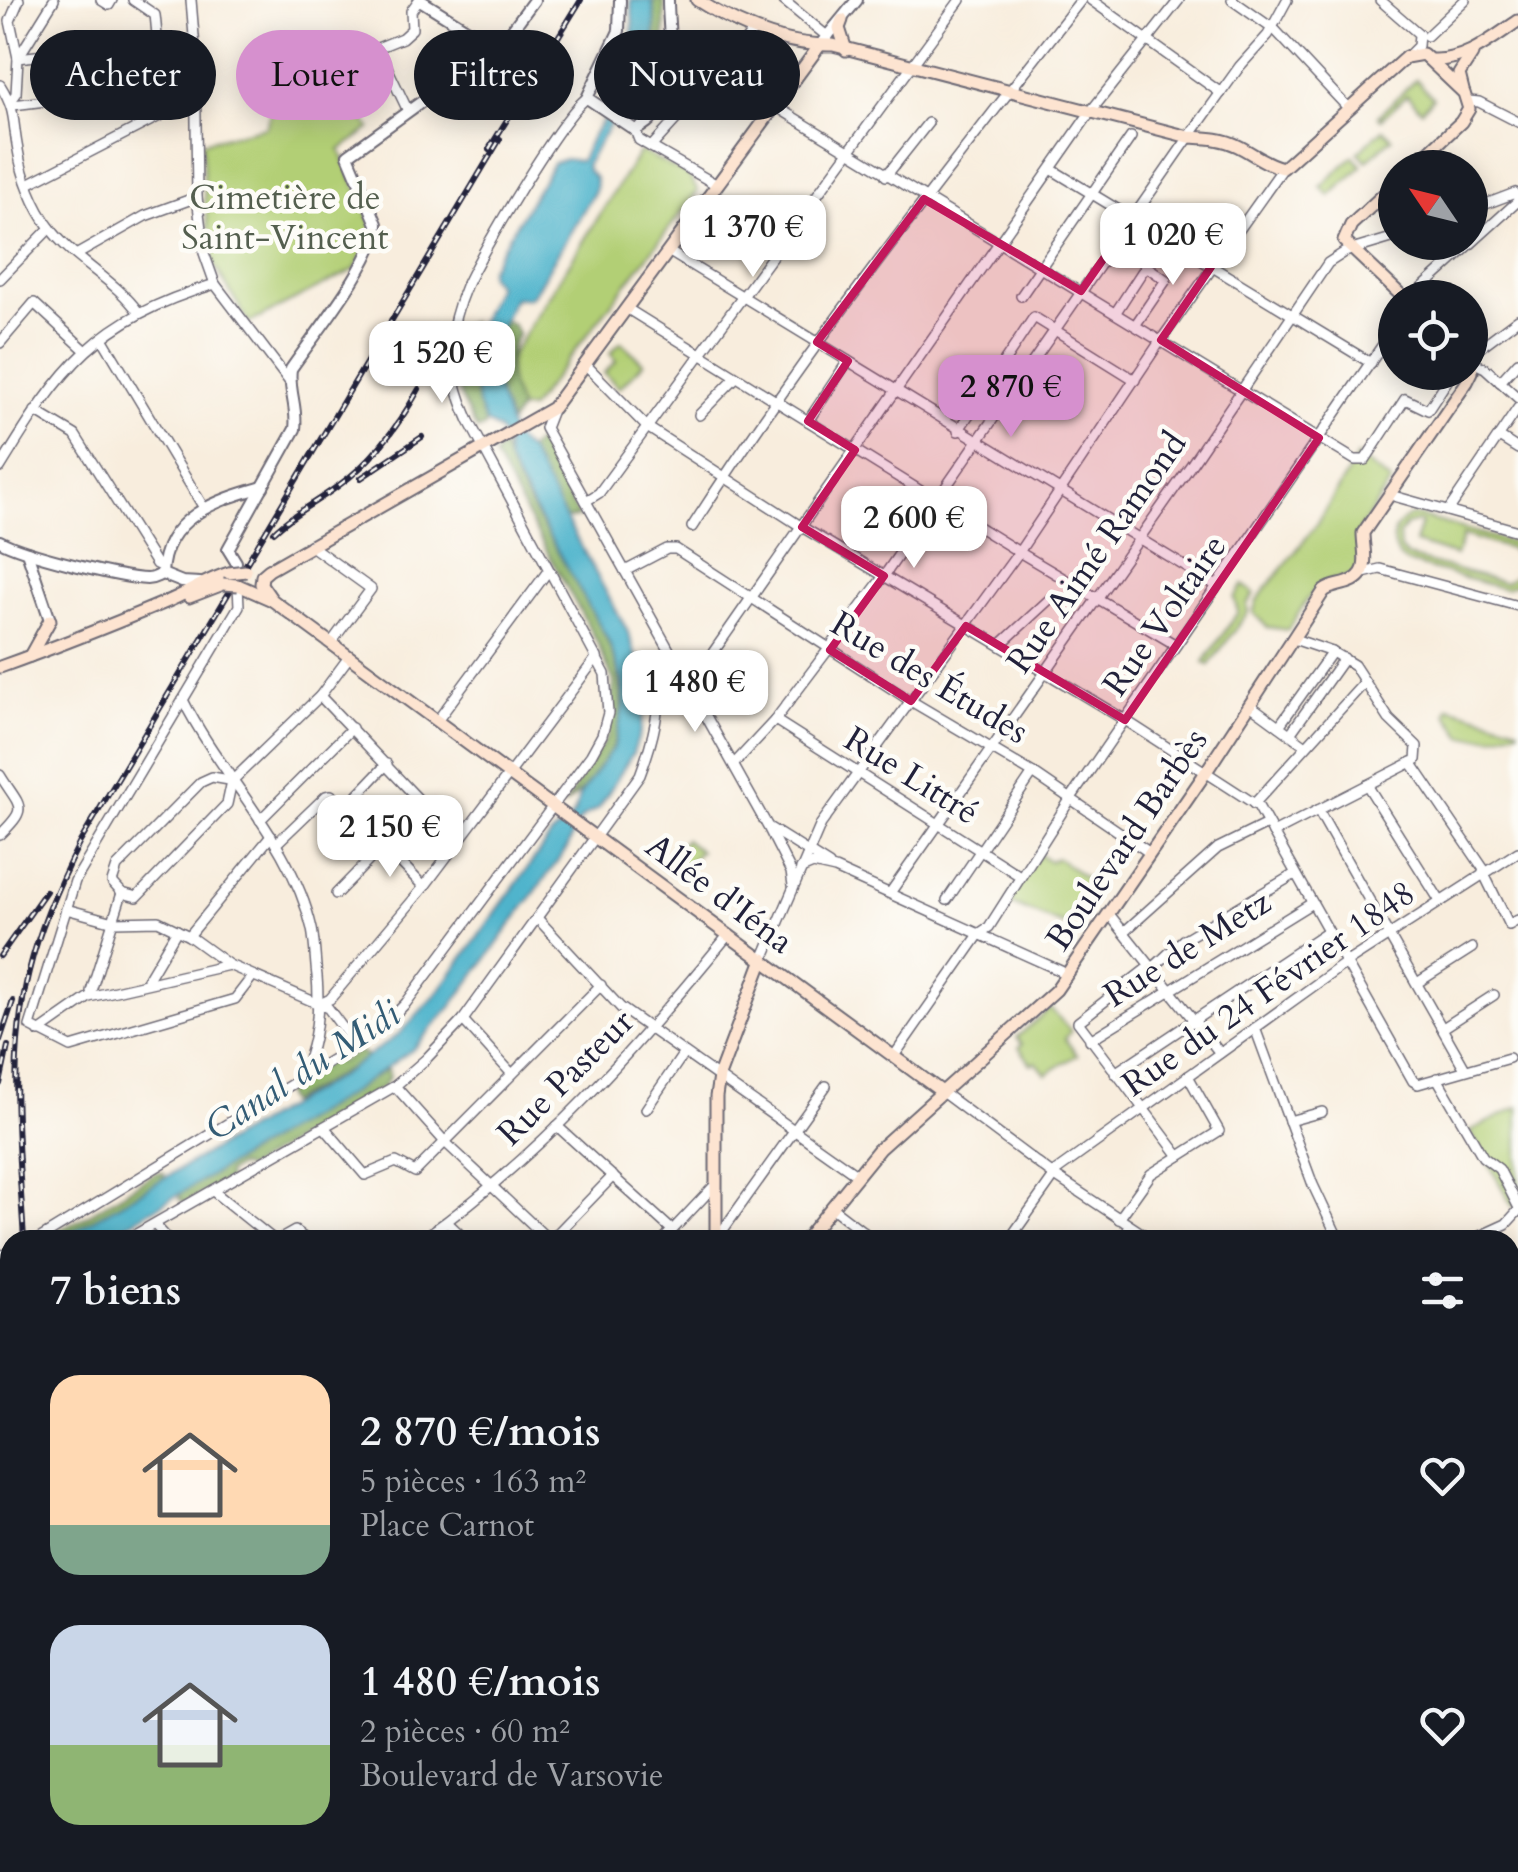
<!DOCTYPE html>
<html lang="fr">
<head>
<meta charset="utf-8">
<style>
  :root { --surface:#171b24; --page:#242831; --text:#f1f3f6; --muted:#9ea1a6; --accent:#d690ce }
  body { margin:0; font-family:Cardo,serif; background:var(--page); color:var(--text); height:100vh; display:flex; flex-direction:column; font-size:38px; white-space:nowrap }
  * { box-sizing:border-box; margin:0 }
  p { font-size:32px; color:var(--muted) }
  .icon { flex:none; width:55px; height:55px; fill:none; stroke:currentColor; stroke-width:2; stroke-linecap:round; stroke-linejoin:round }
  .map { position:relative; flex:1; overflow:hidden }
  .sheet { position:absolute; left:0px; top:1230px; width:1520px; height:642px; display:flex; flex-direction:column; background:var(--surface); border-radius:30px 30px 0 0; box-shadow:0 5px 25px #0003 }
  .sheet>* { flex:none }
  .guide { position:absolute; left:30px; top:30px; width:1000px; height:90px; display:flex; gap:20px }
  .needle { width:65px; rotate:305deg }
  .tools { position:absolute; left:1378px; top:150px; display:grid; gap:20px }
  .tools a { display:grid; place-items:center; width:110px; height:110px; border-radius:50%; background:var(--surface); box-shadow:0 5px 25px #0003; font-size:50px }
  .price { position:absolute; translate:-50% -85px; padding:0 22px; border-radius:20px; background:#fff; color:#222; font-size:32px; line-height:65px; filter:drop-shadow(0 2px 5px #0008) }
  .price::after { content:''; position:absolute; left:50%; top:60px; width:30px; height:22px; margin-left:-15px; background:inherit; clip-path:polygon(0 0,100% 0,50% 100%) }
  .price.selected { background:var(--accent); color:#111 }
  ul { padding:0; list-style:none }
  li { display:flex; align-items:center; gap:30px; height:250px; padding:0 50px }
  li span { display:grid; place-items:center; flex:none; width:280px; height:200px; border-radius:30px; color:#555 }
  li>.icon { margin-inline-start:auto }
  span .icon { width:120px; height:120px; fill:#fffc; stroke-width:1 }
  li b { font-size:42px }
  h2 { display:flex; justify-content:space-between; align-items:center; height:120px; padding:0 50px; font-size:42px }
  .pill { padding:0 35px; border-radius:45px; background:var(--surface); box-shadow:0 5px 25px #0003; font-size:35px; line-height:90px }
  .pill.selected { background:var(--accent); color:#111 }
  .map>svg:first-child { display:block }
  .green { fill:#b2cf75; stroke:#6a7858; stroke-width:2.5 }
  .forest { fill:#8db266; stroke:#586a50; stroke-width:2.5 }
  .water { fill:#4cb2cb; stroke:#376a83; stroke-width:2.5 }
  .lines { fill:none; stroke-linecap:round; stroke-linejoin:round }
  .minor-casing { stroke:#6d6974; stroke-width:12 }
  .tertiary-casing { stroke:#6d6974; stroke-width:14 }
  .secondary-casing { stroke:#6d6974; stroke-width:15 }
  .minor { stroke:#fff; stroke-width:9 }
  .tertiary { stroke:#fff; stroke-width:10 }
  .secondary { stroke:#fde4d1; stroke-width:11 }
  .rail-casing { stroke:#22223b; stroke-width:6 }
  .rail { stroke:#fdfcf7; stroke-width:2.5; stroke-dasharray:8; stroke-linecap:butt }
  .secondary-bridge-casing { stroke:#6d6974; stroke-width:15; stroke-linecap:butt }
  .secondary-bridge { stroke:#fde4d1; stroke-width:11 }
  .marked { fill:#c2185b; fill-opacity:0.2; stroke:#c2185b; stroke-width:8; stroke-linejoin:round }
  .labels { text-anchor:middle; stroke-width:9; stroke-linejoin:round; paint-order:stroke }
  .park-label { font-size:35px; fill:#545f4f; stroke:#fdfcf7 }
  .street-label { font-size:35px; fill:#22223b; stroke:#fdfcf7 }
  .water-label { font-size:38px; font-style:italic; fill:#335c75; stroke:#fdfcf7 }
</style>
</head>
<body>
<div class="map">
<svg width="1518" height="1872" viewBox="0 0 1518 1872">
  <rect width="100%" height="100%" fill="#fdfcf7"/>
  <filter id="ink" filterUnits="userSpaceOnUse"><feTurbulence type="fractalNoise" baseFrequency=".01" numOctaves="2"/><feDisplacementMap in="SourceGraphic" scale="20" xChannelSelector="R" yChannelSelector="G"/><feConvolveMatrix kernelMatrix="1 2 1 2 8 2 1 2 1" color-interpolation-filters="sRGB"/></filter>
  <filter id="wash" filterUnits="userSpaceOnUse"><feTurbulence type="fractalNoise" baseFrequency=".0048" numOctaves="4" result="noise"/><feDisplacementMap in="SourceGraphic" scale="40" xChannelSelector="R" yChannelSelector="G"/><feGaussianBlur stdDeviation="2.25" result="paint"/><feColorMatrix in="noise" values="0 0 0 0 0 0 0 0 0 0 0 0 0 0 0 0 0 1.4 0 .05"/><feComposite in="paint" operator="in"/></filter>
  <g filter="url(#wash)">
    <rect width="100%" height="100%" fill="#f8eddd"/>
    <!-- green -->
    <g class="green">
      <polygon points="315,57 325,80 371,128 340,150 372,224 372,235 355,269 249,323 214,265 205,207 202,142 266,127 278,85 300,74 298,63"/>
      <polygon points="1416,79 1433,98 1421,110 1407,95 1381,119 1378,116"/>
      <polygon points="1383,129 1392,138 1367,161 1358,152"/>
      <polygon points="640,151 689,176 698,191 530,409 519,409 506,381 511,356"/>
      <polygon points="1353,156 1362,166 1330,196 1321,187"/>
      <polygon points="621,342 644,363 619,388 604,373 616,361 610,353"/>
      <path d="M 1357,456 L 1391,482 L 1360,529 L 1358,572 C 1347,579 1337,578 1326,583 C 1309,590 1298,616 1288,630 L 1267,627 L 1253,613 L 1257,600 L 1318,523 Z"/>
      <path d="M 1410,516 L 1419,516 L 1513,543 L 1518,547 L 1518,555 L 1510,549 L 1463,535 L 1456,556 L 1415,543 L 1421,523 L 1418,522 L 1406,525 L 1399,535 L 1400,549 L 1408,557 L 1505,583 L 1518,574 L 1518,583 L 1505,589 L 1406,562 C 1387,549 1389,527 1410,516 Z"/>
      <polygon points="1243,585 1254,593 1247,604 1248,612 1209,665 1204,662 1238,612 1234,598"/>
      <polygon points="1449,707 1518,727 1518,730 1493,737 1463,737 1447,714"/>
      <polygon points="685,839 700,851 683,869 670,859"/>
      <polygon points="1039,854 1049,861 1057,858 1091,882 1064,925 1006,902"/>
      <polygon points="1050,1008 1071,1031 1065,1039 1077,1055 1046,1074 1036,1062 1031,1064 1019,1047 1022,1044 1017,1037"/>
      <polygon points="1518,1107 1518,1205 1513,1207 1470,1131"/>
    </g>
    <!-- forest -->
    <g class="forest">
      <polygon points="652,0 664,0 665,51 660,51 655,42"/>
      <path d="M 504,321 L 513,325 L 518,334 C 502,359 508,383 520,409 L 510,423 C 493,383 484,364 504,321 Z"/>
      <path d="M 471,322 L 473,384 L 486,423 L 484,428 L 477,430 C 458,395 447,370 457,329 Z"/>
      <polygon points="538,442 579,517 565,519 528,450"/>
      <path d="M 502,446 C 542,565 709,694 563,806 L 608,736 L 614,682 L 596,640 L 494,456 Z"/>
      <polygon points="360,1051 366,1055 365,1060 288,1103 284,1093 331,1060 339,1062"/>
      <polygon points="387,1069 389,1077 383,1087 247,1169 238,1166 227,1173 228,1179 184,1203 179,1199 180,1193"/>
      <polygon points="163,1172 165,1178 58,1240 41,1240 83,1218 155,1173"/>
      <polygon points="956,1862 1161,1862 1161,1863 1159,1872 955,1872"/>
      <polygon points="170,1863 170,1862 233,1863 228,1872 173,1872"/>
    </g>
    <!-- water -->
    <g class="water">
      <path d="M 630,0 L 652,0 C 660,41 649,75 626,110 L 618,112 L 586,164 L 587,170 L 596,179 L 595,191 L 534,293 L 529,298 L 514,298 C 492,347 484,360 505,412 C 513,434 506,434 528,450 L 627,630 L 643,675 L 645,704 L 641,730 L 633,753 L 599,808 L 583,817 L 574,828 L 568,847 L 452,1006 L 413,1049 L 349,1094 L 101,1240 L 58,1240 L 341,1075 L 399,1034 L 438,992 L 553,833 L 566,824 L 575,812 L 579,796 L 614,746 L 624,705 L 622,680 L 608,640 L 519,483 L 507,460 L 506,445 L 498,430 L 486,423 L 478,405 L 471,363 L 476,330 L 497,285 L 489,275 L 489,269 L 553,163 L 565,159 L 580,161 L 592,136 L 612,109 L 609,101 C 627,68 638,37 630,0 Z"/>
      <polygon points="1518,1260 1518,1332 1510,1336 1510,1265"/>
    </g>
  </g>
  <g filter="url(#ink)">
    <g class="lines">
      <!-- minor casing -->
      <g class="minor-casing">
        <g id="minor">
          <polyline points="101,0 109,5 112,0"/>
          <path d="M 133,0 L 155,15 C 159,46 156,82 177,107 L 193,104 L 196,100"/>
          <polyline points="191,0 195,48 197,197 204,253 215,284 289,381"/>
          <polyline points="783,0 828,37"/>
          <polyline points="1091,0 1221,93"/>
          <polyline points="1232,0 1276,31 1349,109"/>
          <polyline points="1380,0 1419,34 1418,46 1409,55"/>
          <polyline points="1427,36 1465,0"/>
          <polyline points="18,58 54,0"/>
          <polyline points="18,58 10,21 19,0"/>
          <polyline points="353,58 402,38 412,29 411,11 419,0"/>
          <polyline points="730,60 754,30"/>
          <polyline points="385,63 408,111"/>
          <path d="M 0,85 C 17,112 12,121 18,150 C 22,176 34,207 50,228 C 75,262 115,279 139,313"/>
          <polyline points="1469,101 1479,102 1518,122"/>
          <polyline points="10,102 16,94 18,58 158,42"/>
          <polyline points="13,105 185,84 195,86"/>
          <polyline points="775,106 1355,460 1365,460 1405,399 1428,410 1453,372"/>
          <polyline points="635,130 639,140 717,185"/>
          <polyline points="651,147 712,80"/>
          <polyline points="1051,169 1371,363"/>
          <polyline points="886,176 928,123"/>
          <polyline points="28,184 177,107"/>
          <polyline points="1470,210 1515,193 1518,198"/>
          <polyline points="668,251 1217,586"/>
          <polyline points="76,255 145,216 197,197"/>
          <polyline points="0,279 50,228"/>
          <polyline points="1021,296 1131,137"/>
          <polyline points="1411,298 1518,201"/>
          <polyline points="626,308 1019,552 1176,645"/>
          <polyline points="1116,312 1164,238"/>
          <polyline points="1136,324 1166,280 1146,266"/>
          <polyline points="102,338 204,508"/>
          <polyline points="0,343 34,303 85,350"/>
          <polyline points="1470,355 1518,319"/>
          <polyline points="1472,362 1485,368 1518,398"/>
          <polyline points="585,364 647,427 802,527 1125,720 1258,806 1413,1081 1418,1084 1509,1058"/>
          <polyline points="1500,382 1518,362"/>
          <polyline points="552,410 545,428 768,827 791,872 793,885"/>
          <polyline points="35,411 75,435 156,564 162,567"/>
          <polyline points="699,415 736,377"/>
          <polyline points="808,421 848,361"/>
          <polyline points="958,431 1034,317 1135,380"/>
          <polyline points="1499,437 1518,449"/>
          <path d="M 0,468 C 62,366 96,320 215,284"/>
          <polyline points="1390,495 1518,531"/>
          <polyline points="586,501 599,493 960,0"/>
          <polyline points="1448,511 1518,408"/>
          <path d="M 692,527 C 810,343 946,172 1081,0"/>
          <polyline points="310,545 371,589 331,643"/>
          <polyline points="625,571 667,549 676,549 911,701 1033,773 1150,853"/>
          <polyline points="1363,573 1380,569 1518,606"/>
          <polyline points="238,586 239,606 75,881 30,1026 71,1047 235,999 252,977"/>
          <polyline points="1000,645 1052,597"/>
          <polyline points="689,687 1091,111 1179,0"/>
          <polyline points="320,696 459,842"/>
          <path d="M 183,700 C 222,778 292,842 312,929 C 315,944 315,960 317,976 C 320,1012 317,1048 298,1081"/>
          <polyline points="1250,705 1306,746"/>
          <polyline points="775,720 1020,876"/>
          <polyline points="437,721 548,571"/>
          <polyline points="1279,726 1332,652"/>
          <polyline points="1290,734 1344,658"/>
          <polyline points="1411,762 1485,871"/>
          <polyline points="734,764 775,720 884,576 1189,137 1240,66 1268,35 1287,0"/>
          <path d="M 0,775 C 20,808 30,806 0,835"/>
          <polyline points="232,781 320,696 349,657"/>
          <polyline points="1367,785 1440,901"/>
          <polyline points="1254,804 1364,683"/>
          <polyline points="1318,810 1465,1069"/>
          <polyline points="260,820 352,728"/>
          <polyline points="770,828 829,865"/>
          <polyline points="1273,833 1416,760 1417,746 1389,719 1354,665 1332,652 1294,639"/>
          <polyline points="276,844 326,796 331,795 346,805 350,803 387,764"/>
          <polyline points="384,845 424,887"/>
          <polyline points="801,869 813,864 835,869 1061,971 1064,977"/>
          <polyline points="1483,872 1509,925 1518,920"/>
          <polyline points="122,893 112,882 117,867 201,782 212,777 229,780"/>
          <polyline points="890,893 1191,465 1328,263 1345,252 1395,237"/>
          <polyline points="336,894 424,804"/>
          <polyline points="947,900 1033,773"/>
          <polyline points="66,909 114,922 158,921 189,936 229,965 328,1008 356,1046"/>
          <polyline points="1109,914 1220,1053"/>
          <polyline points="537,918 621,1008 856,1174"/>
          <polyline points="1124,932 1218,848 1267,824"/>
          <polyline points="189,936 271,836"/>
          <polyline points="763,959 821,824 1019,552 1161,340 1283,168"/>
          <polyline points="1150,966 1078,1022 1179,1156"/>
          <polyline points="1153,968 1183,940 1295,874"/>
          <polyline points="148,979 177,930"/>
          <polyline points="1417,983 1472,948"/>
          <polyline points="91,991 122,893 137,897 227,804 232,781"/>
          <polyline points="320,1004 330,999 424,887 597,657"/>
          <polyline points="463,1020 512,1074"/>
          <polyline points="1255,1028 1313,1185 1339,1240"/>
          <polyline points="1443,1028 1494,995"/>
          <polyline points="39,1032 89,997 229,965"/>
          <polyline points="1090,1040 1312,903"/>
          <polyline points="894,1056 980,933 989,927 1071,798 1395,327"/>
          <polyline points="1115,1073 1328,931"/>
          <polyline points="1437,1078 1483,1157 1499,1169 1518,1206"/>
          <polyline points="395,1086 445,1142 549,1240"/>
          <polyline points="942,1092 1052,1174 1152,1240"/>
          <polyline points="646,1109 684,1053"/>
          <polyline points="1289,1121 1322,1112"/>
          <polyline points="557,1126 672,1230"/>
          <polyline points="324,1127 365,1175 396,1162 415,1172 601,985"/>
          <polyline points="1052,1174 1347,962 1518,852"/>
          <polyline points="213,1191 274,1240"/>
          <polyline points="831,1207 874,1240"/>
          <polyline points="1119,1219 1151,1174 1219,1131 1188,1076"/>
          <polyline points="447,1222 466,1240"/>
          <polyline points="155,1225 169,1240"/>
          <polyline points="813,1229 824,1240"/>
          <polyline points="716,1235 723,1230 826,1086"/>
          <path d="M 37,1240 L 379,1031 L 406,1003 L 591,755 L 602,735 L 608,713 L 605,674 L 469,421 C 459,398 450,372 451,346 C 452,326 458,305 466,286 C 480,254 562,115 587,98"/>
          <path d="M 126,1240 L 395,1086 L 426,1059 L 463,1020 L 640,775 C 654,738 661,708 658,668 L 669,654"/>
          <polyline points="279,1240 295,1231 307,1240"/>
          <path d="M 421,1240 C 541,1156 637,1047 729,934"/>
          <polyline points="551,1240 613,1176"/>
          <polyline points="663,1240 715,1185"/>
          <polyline points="1009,1240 1055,1175"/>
          <polyline points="1471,1240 1506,1224 1518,1211"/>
          <polyline points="0,1255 10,1254"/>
          <polyline points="5,1310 10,1321"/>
          <polyline points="0,1470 10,1463"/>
          <polyline points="0,1801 10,1825"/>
          <polyline points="38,1862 42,1872"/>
          <polyline points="105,1862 105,1872"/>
          <polyline points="517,1862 527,1872"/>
          <polyline points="617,1862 626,1872"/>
          <polyline points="701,1862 707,1872"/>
          <polyline points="753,1862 756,1872"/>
          <polyline points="1486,1862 1502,1872"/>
          <polyline points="552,1872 560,1862"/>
        </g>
      </g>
      <!-- tertiary casing -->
      <g class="tertiary-casing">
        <g id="tertiary">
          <polyline points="420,0 489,43 501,40"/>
          <path d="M 620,0 L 619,31 L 587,98 L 635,130 C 684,107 668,43 668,0"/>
          <polyline points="820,45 857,0"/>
          <path d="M 0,541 C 23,554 120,578 147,579 C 154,579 155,577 162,574 L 182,582 L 200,583"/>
          <polyline points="27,552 50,620"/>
          <path d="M 236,562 L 228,549 L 295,429 C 298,408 288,390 291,369 C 312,338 377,258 377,224 L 348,155 L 489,53 L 506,38 L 534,0"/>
          <path d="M 162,574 C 164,517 217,500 263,487"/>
        </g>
      </g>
      <!-- secondary casing -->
      <g class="secondary-casing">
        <g id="secondary">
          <path d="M 697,0 C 738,26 784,46 833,45 L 1189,137 C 1206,138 1222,138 1238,146 C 1254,154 1265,164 1283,168 L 1406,57 L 1423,54 L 1464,93 L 1469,109 L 1461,122 L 1412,168"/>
          <polyline points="842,20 839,28 846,50"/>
          <path d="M 1433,60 C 1466,61 1491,39 1518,21"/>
          <polyline points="1463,90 1459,74 1472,54"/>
          <polyline points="1395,184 1351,225 1344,241 1404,298"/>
          <polyline points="238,585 272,600 942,1092"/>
          <polyline points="189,597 223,584"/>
          <polyline points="272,600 261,584 262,576 269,570 553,408 820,45"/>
          <polyline points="30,656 50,620"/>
          <path d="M 0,667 C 56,647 111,625 166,602 C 189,593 205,580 229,573"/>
          <polyline points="716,1240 716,1097 719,1076 763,959"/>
          <path d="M 805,1240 L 879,1149 L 1056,990 L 1202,778 L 1324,591 C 1333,585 1338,586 1347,583 C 1373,575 1363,553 1363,533 L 1467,382 L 1472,372 L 1470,357"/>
          <polyline points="788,1862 790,1872"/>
          <polyline points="797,1862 799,1872"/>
          <polyline points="319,1872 328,1862"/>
          <polyline points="816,1872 821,1862"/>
        </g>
      </g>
      <!-- minor -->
      <use href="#minor" class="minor"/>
      <!-- tertiary -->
      <use href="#tertiary" class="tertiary"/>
      <!-- secondary -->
      <use href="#secondary" class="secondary"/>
      <!-- rail casing -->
      <g class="rail-casing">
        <g id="rail">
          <polyline points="489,149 581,0"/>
          <polyline points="361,478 422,437"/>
          <path d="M 274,532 C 293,513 317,502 338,486 C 372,462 399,425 419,389"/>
          <polyline points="0,956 46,891"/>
          <polyline points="0,1040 13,1001"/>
          <polyline points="0,1084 8,1046"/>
          <path d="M 24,1240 C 19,1151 7,1058 29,971 C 40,926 59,883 80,842 L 500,139"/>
          <polyline points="58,1862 59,1872"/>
        </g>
      </g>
      <!-- rail -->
      <use href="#rail" class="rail"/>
      <!-- secondary-bridge casing -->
      <g class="secondary-bridge-casing">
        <g id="secondary-bridge">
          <polyline points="229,573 246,571"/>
          <polyline points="223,584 238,585"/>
        </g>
      </g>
      <!-- secondary-bridge -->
      <use href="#secondary-bridge" class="secondary-bridge"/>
    </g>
  </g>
  <!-- marked area -->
  <path class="marked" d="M 924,199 L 1081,291 L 1132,218 L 1211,267 L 1161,340 L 1319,438 L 1125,720 L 966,626 L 911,701 L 830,650 L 884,576 L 802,527 L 855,450 L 808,421 L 848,361 L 817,342 Z"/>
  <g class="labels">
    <!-- park labels -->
    <g class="park-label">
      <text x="285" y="209">Cimetière de<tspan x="285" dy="40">Saint-Vincent</tspan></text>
    </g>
    <!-- street labels -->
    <g class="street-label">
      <text transform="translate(1096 552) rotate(-55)" y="12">Rue Aimé Ramond</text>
      <text transform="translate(1164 615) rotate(-55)" y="12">Rue Voltaire</text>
      <text transform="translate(930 677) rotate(31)" y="12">Rue des Études</text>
      <text transform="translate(912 775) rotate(32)" y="12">Rue Littré</text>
      <text transform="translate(1126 839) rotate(-56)" y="12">Boulevard Barbès</text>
      <text transform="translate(720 893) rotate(37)" y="12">Allée d'Iéna</text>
      <text transform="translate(1187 948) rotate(-32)" y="12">Rue de Metz</text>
      <text transform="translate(1268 988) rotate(-35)" y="12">Rue du 24 Février 1848</text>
      <text transform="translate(565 1077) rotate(-45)" y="12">Rue Pasteur</text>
    </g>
    <!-- water labels -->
    <g class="water-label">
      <text transform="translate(302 1070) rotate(-33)" y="13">Canal du Midi</text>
    </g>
  </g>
</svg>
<div class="tools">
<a><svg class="needle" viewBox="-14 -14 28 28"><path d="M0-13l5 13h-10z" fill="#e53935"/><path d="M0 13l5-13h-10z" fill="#9ea1a6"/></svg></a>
<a><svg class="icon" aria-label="locate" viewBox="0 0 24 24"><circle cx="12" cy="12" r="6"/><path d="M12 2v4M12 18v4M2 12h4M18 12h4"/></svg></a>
</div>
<b class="price" style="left:753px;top:280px">1 370 €</b>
<b class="price" style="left:1173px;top:288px">1 020 €</b>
<b class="price" style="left:442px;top:406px">1 520 €</b>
<b class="price selected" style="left:1011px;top:440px">2 870 €</b>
<b class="price" style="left:914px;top:571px">2 600 €</b>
<b class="price" style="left:695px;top:735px">1 480 €</b>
<b class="price" style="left:390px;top:880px">2 150 €</b>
<div class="guide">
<a class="pill">Acheter</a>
<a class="pill selected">Louer</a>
<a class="pill">Filtres</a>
<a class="pill">Nouveau</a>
</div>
<section class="sheet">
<h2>7 biens<svg class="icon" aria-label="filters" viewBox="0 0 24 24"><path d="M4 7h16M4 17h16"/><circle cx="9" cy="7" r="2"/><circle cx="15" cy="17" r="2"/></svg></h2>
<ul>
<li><span style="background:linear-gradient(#ffd9b3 75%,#7fa58c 0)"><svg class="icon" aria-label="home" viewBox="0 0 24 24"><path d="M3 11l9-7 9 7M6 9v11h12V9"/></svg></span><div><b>2 870 €/mois</b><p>5 pièces · 163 m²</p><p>Place Carnot</p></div><svg class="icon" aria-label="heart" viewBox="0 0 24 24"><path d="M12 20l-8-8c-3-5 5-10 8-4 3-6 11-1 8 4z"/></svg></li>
<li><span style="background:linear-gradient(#c9d6e8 60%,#8fb573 0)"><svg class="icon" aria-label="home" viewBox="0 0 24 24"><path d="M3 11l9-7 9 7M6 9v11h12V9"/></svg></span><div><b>1 480 €/mois</b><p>2 pièces · 60 m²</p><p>Boulevard de Varsovie</p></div><svg class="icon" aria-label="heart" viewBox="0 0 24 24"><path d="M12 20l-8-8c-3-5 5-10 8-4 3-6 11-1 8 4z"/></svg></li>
</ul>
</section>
</div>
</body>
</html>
